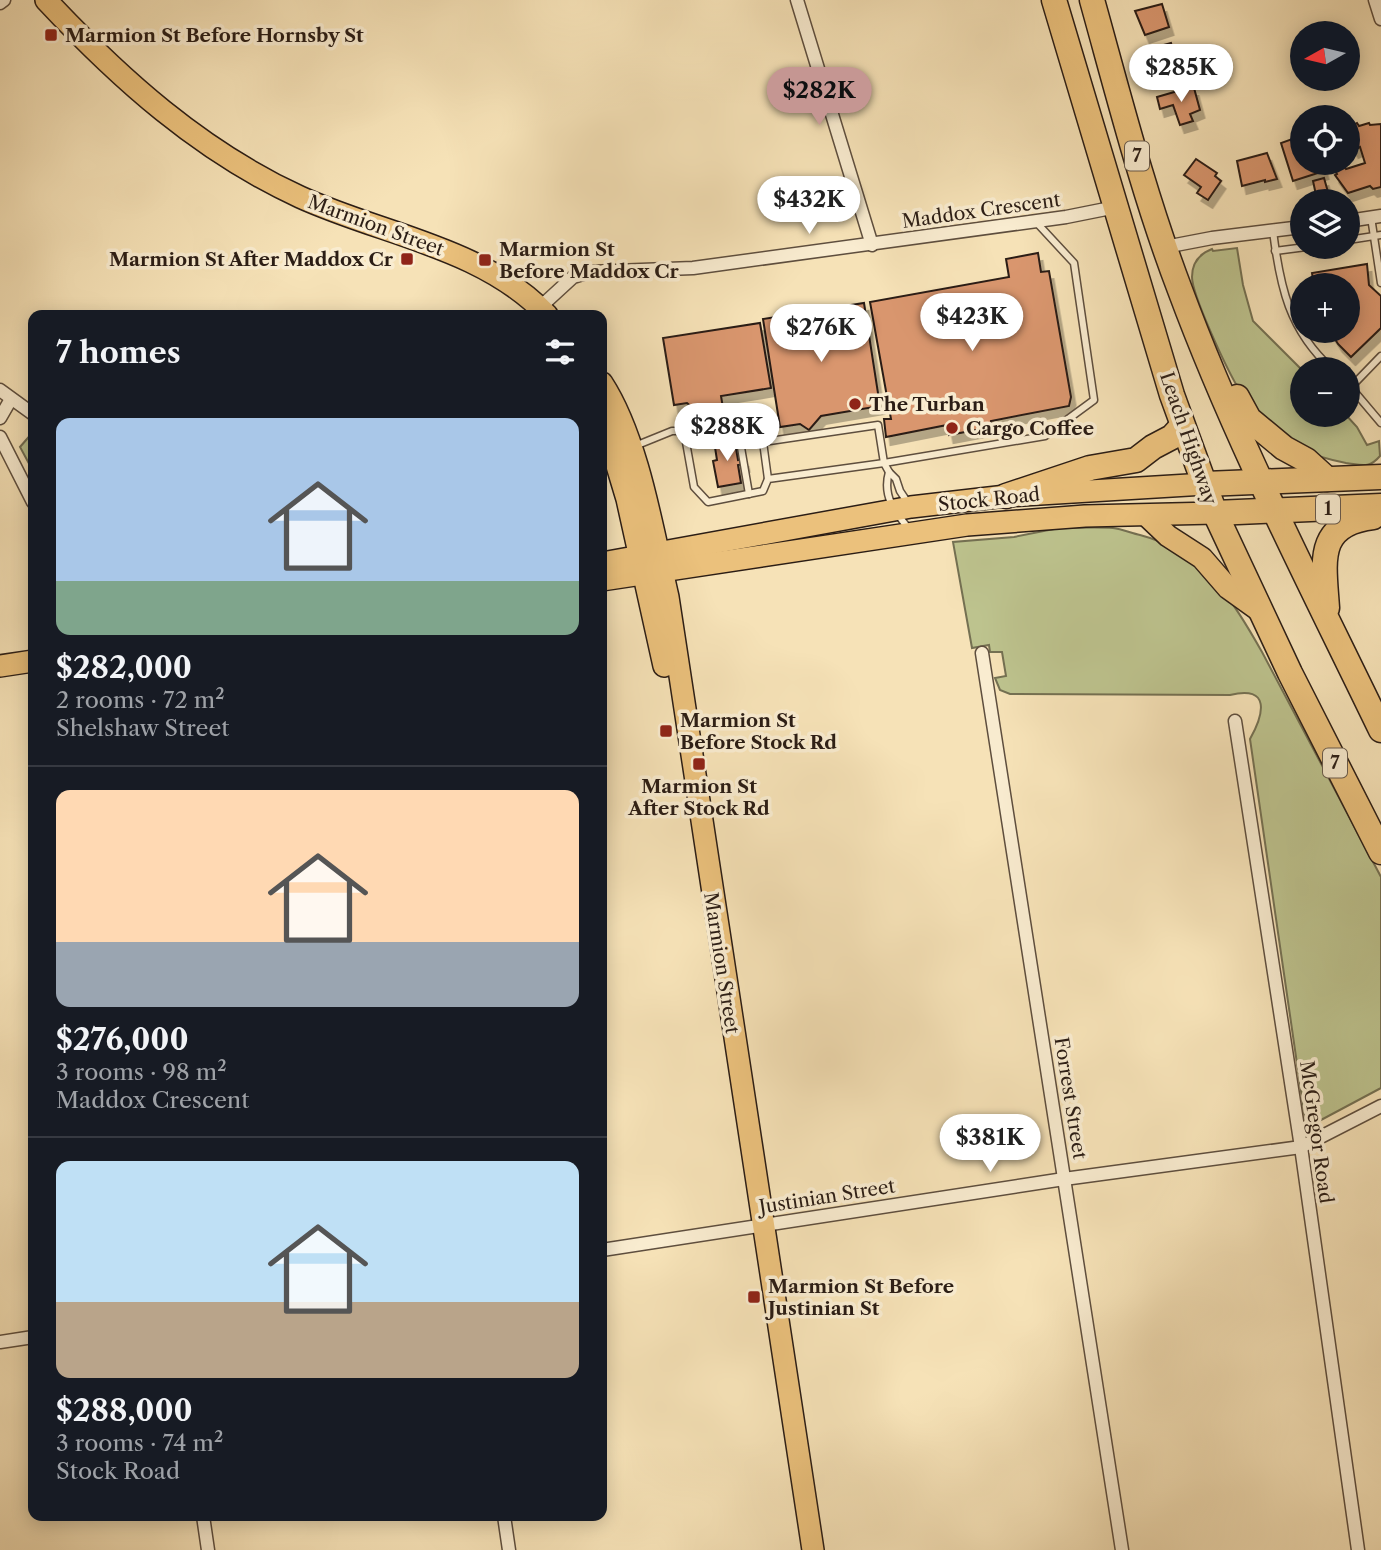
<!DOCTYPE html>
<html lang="en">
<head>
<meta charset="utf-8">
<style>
  :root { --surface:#171b24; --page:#20242c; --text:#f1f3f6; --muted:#9ea1a6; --line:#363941; --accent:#c59692 }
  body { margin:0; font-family:"Libre Caslon Text",serif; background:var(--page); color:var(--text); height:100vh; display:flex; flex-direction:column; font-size:26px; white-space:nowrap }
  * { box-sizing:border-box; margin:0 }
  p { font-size:23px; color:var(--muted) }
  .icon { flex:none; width:38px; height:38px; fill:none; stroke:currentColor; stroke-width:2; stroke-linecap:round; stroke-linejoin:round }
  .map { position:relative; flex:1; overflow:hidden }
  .panel { position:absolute; left:28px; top:310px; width:579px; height:1211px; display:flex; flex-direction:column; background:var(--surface); border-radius:14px; box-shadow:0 4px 18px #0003 }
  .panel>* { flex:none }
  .needle { width:46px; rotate:262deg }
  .tools { position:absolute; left:1290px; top:21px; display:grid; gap:14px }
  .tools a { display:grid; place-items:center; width:70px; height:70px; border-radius:50%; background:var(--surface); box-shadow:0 4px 18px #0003; font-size:35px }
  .price { position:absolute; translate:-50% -60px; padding:0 16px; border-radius:24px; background:#fff; color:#222; font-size:23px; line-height:46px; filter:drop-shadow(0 2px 4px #0008) }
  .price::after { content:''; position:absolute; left:50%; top:42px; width:21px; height:16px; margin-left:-10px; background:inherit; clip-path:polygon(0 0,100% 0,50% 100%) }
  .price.active { background:var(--accent); color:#111 }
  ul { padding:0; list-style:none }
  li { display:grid; align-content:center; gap:14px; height:371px; padding:0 28px }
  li+li { border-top:2px solid var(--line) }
  li span { display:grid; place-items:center; height:217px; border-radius:14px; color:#555 }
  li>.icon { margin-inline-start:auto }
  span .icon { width:126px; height:126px; fill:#fffc; stroke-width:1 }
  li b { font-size:30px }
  h2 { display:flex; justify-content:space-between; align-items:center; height:84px; padding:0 28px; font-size:30px }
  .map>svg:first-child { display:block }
  .green { fill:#bdc38e; stroke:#747052; stroke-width:2 }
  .building { fill:#d9966e; stroke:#2b1d15; stroke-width:2; filter:url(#shadow) }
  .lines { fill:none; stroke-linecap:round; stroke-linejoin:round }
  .lane-casing { stroke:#5e4e3e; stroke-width:9 }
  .street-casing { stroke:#5e4e3e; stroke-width:15 }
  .primary-casing { stroke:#2b1d15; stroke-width:24 }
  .highway-casing { stroke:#2b1d15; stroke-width:27 }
  .lane { stroke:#f9ecd0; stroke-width:6 }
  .street { stroke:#f9ecd0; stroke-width:12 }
  .primary { stroke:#ebc17c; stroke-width:21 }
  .highway { stroke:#ebc17c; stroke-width:24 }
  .poi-dot { fill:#8f2418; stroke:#f9ecd0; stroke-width:2.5 }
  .labels { text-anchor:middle; stroke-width:7; stroke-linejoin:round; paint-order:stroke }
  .shield { fill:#f9ecd0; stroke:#695b4d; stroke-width:2 }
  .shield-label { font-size:18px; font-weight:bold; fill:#2b1d15 }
  .poi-label { font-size:19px; font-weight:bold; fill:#2b1d15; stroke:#f9ecd0; text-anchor:start }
  .street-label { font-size:19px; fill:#2b1d15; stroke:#f9ecd0 }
</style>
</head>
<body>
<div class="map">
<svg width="1381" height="1550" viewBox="0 0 1381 1550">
  <defs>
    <filter id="shadow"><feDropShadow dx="4.5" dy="8" stdDeviation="0" flood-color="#0004"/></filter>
  </defs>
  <rect width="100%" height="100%" fill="#f6e2b7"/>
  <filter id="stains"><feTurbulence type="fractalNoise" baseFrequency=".00286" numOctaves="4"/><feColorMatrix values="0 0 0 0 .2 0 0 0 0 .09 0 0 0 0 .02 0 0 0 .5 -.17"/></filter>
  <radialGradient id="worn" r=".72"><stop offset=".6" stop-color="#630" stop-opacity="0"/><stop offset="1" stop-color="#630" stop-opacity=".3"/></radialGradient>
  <!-- green -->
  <g class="green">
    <path d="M 1237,248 L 1243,285 L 1253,321 L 1302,370 L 1302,415 L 1346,415 L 1357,427 L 1367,445 L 1379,441 L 1380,456 C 1369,469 1362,465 1346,463 C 1319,458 1290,448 1269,428 C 1258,417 1244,400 1237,386 C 1226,367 1192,295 1192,277 C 1192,263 1199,254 1212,249 L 1213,251 Z"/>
    <polygon points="33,432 33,471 20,447"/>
    <path d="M 1059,528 C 1077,528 1095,527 1113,528 C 1122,529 1131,533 1140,535 C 1202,551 1232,599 1262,652 L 1381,877 L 1381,1088 L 1321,1120 L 1311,1123 L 1305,1119 L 1250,739 C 1264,714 1271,685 1230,695 L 1010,694 L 1000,690 L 995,678 L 1006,676 L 1002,652 L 990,652 L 989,645 L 972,648 L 953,542 L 1014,537 Z"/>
  </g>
  <!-- building -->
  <g class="building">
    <polygon points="1162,4 1169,27 1145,35 1135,11"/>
    <polygon points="1171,43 1180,74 1164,79 1158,60 1152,61 1149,49"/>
    <polygon points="1188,88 1194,88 1200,110 1190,114 1193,121 1180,125 1173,105 1160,109 1157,97"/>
    <polygon points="1348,123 1351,126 1357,123 1359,126 1369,123 1370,125 1381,124 1381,187 1373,189 1370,186 1348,193 1335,175 1337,174 1331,163 1342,163 1346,169 1365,163 1360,147 1354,150 1348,141"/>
    <polygon points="1295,138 1302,163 1322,163 1324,171 1293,181 1281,143"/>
    <polygon points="1267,153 1277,179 1265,182 1265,180 1242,186 1237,161"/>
    <polygon points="1196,159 1217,173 1215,176 1221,181 1208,200 1197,193 1201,187 1184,175"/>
    <polygon points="1324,178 1328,192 1316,195 1313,181"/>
    <polygon points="1038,253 1041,272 1049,271 1071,397 1069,406 991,421 992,427 949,435 947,425 886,437 884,419 891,419 870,302 1009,277 1006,259"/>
    <polygon points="1367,264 1369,285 1381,296 1381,328 1351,357 1338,344 1330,331 1348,331 1348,285 1314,285 1312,273"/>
    <polygon points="864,303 880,406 821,416 809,430 800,424 780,427 763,319"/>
    <polygon points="760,323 771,388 721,396 724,414 704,417 687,403 674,405 663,338"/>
    <polygon points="734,437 738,460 744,459 745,464 738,465 741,483 718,487 713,461 717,460 714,441"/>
  </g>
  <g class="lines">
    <!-- lane casing -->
    <g class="lane-casing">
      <g id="lane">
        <polyline points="1371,217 1381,283"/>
        <path d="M 1273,231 C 1280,287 1289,330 1332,369"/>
        <polyline points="1348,240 1381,235"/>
        <polyline points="1275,251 1306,247"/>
        <polyline points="1348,384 1381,423"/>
        <polyline points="1351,387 1381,356"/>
        <polyline points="684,431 736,428 738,430 749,494"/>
        <polyline points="684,431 691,425 745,417 763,442"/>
        <polyline points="635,446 672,431 684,431 694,487 708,502 763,491 768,479 884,463 1045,436 1094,400 1074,263 1036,222"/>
        <path d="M 889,472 C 882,496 895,512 909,529"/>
        <polyline points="768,479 763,442 878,425 884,463 889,472 896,479 900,491 908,503"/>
      </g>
    </g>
    <!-- street casing -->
    <g class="street-casing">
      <g id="street">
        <polyline points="797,0 872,245"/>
        <polyline points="1375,0 1381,19"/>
        <polyline points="0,3 4,0"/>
        <polyline points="1348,221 1381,216"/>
        <polyline points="1165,247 1212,238 1302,227"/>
        <polyline points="536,311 573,277 589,272 693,268 1066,217 1116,207"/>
        <polyline points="0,390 33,414"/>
        <polyline points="0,418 11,399"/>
        <polyline points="0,437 33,502"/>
        <polyline points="982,653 1122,1550"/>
        <polyline points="1235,721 1301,1147 1358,1550"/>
        <polyline points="602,1250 1064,1179 1301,1147 1381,1106"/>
        <polyline points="0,1342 33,1337"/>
        <polyline points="203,1516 208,1550"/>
        <polyline points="504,1516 509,1550"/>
      </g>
    </g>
    <!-- primary casing -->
    <g class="primary-casing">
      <g id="primary">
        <path d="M 46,0 C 120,79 200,151 300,197 C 383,235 482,247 547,315"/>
        <path d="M 602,383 C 638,438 653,532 668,597 L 813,1550"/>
        <polyline points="602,416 627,499 664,666"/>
        <polyline points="1147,516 1168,536 1202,558 1228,588 1260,611"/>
        <polyline points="602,563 911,507 1006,496 1205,484"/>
        <polyline points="602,580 967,525 1085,516 1215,513"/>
        <polyline points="0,666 33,661"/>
      </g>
    </g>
    <!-- highway casing -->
    <g class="highway-casing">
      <g id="highway">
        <polyline points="1054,0 1172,395 1215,513 1290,673 1381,852"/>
        <path d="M 1092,0 C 1119,97 1144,196 1180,290 C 1236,441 1311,585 1381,730"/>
        <polyline points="1237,397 1249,419 1284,448 1306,460 1327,479"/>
        <polyline points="1205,484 1381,477"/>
        <polyline points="1006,496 1090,468 1136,460 1153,447 1172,437 1182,426"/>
        <polyline points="1215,513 1381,506"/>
        <path d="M 1327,608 C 1324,562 1315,524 1373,517"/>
      </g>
    </g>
    <!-- lane -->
    <use href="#lane" class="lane"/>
    <!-- street -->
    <use href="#street" class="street"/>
    <!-- primary -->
    <use href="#primary" class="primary"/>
    <!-- highway -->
    <use href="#highway" class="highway"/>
  </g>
  <!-- markers -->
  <g class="poi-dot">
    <rect x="44" y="28" width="14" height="14" rx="3.5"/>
    <rect x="400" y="252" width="14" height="14" rx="3.5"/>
    <rect x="478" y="253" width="14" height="14" rx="3.5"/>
    <circle cx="855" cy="404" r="7"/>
    <circle cx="952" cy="428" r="7"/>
    <rect x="659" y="724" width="14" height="14" rx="3.5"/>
    <rect x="692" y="757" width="14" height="14" rx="3.5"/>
    <rect x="747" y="1290" width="14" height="14" rx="3.5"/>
  </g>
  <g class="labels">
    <!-- shield labels -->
    <g class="shield">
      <rect x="1125" y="141.5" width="24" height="29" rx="5"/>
      <rect x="1316" y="494.5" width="24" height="29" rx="5"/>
      <rect x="1323" y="748.5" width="24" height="29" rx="5"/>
    </g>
    <g class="shield-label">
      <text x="1137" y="162">7</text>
      <text x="1328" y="515">1</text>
      <text x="1335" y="769">7</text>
    </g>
    <!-- poi labels -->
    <g class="poi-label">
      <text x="65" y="42">Marmion St Before Hornsby St</text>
      <text x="499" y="256">Marmion St<tspan x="499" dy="22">Before Maddox Cr</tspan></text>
      <text x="393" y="266" text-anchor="end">Marmion St After Maddox Cr</text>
      <text x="869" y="411">The Turban</text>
      <text x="966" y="435">Cargo Coffee</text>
      <text x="680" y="727">Marmion St<tspan x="680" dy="22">Before Stock Rd</tspan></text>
      <text x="699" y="793" text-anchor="middle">Marmion St<tspan x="699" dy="22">After Stock Rd</tspan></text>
      <text x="768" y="1293">Marmion St Before<tspan x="768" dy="22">Justinian St</tspan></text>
    </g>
    <!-- street labels -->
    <g class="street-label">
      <text transform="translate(981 210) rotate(-8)" y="7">Maddox Crescent</text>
      <text transform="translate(376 225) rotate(20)" y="7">Marmion Street</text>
      <text transform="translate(1189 438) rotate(71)" y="7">Leach Highway</text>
      <text transform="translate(989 499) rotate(-6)" y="7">Stock Road</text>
      <text transform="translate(722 963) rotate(81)" y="7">Marmion Street</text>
      <text transform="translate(1071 1098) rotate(81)" y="7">Forrest Street</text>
      <text transform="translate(1317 1132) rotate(82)" y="7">McGregor Road</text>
      <text transform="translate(827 1196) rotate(-9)" y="7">Justinian Street</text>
    </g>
  </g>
  <rect width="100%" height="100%" filter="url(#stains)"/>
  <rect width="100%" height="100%" fill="url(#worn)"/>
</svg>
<div class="tools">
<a><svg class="needle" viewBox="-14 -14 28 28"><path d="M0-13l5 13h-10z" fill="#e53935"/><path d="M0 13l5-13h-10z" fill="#9ea1a6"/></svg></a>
<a><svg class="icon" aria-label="locate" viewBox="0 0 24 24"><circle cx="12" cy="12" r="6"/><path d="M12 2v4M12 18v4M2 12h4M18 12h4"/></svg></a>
<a><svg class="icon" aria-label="layers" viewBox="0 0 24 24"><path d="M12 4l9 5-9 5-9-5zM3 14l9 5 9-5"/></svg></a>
<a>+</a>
<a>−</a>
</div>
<b class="price" style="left:1181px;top:104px">$285K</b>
<b class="price active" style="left:819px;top:127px">$282K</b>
<b class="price" style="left:809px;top:236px">$432K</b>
<b class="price" style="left:972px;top:353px">$423K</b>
<b class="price" style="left:821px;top:364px">$276K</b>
<b class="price" style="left:727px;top:463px">$288K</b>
<b class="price" style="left:990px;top:1174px">$381K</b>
<section class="panel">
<h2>7 homes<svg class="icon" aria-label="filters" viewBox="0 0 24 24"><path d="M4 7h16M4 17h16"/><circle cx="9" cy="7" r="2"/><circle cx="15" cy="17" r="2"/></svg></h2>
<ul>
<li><span style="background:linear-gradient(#a9c7e8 75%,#7fa58c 0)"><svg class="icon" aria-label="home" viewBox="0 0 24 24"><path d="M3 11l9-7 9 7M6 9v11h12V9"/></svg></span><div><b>$282,000</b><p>2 rooms · 72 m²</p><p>Shelshaw Street</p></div></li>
<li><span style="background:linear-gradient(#ffd9b3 70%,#9aa5b1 0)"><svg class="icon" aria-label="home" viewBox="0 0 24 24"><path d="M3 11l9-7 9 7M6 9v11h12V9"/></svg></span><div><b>$276,000</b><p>3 rooms · 98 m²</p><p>Maddox Crescent</p></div></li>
<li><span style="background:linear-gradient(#bfe0f5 65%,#b9a48a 0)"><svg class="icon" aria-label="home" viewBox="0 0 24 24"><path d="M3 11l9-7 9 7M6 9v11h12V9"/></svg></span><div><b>$288,000</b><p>3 rooms · 74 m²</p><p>Stock Road</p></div></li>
</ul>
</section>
</div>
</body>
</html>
